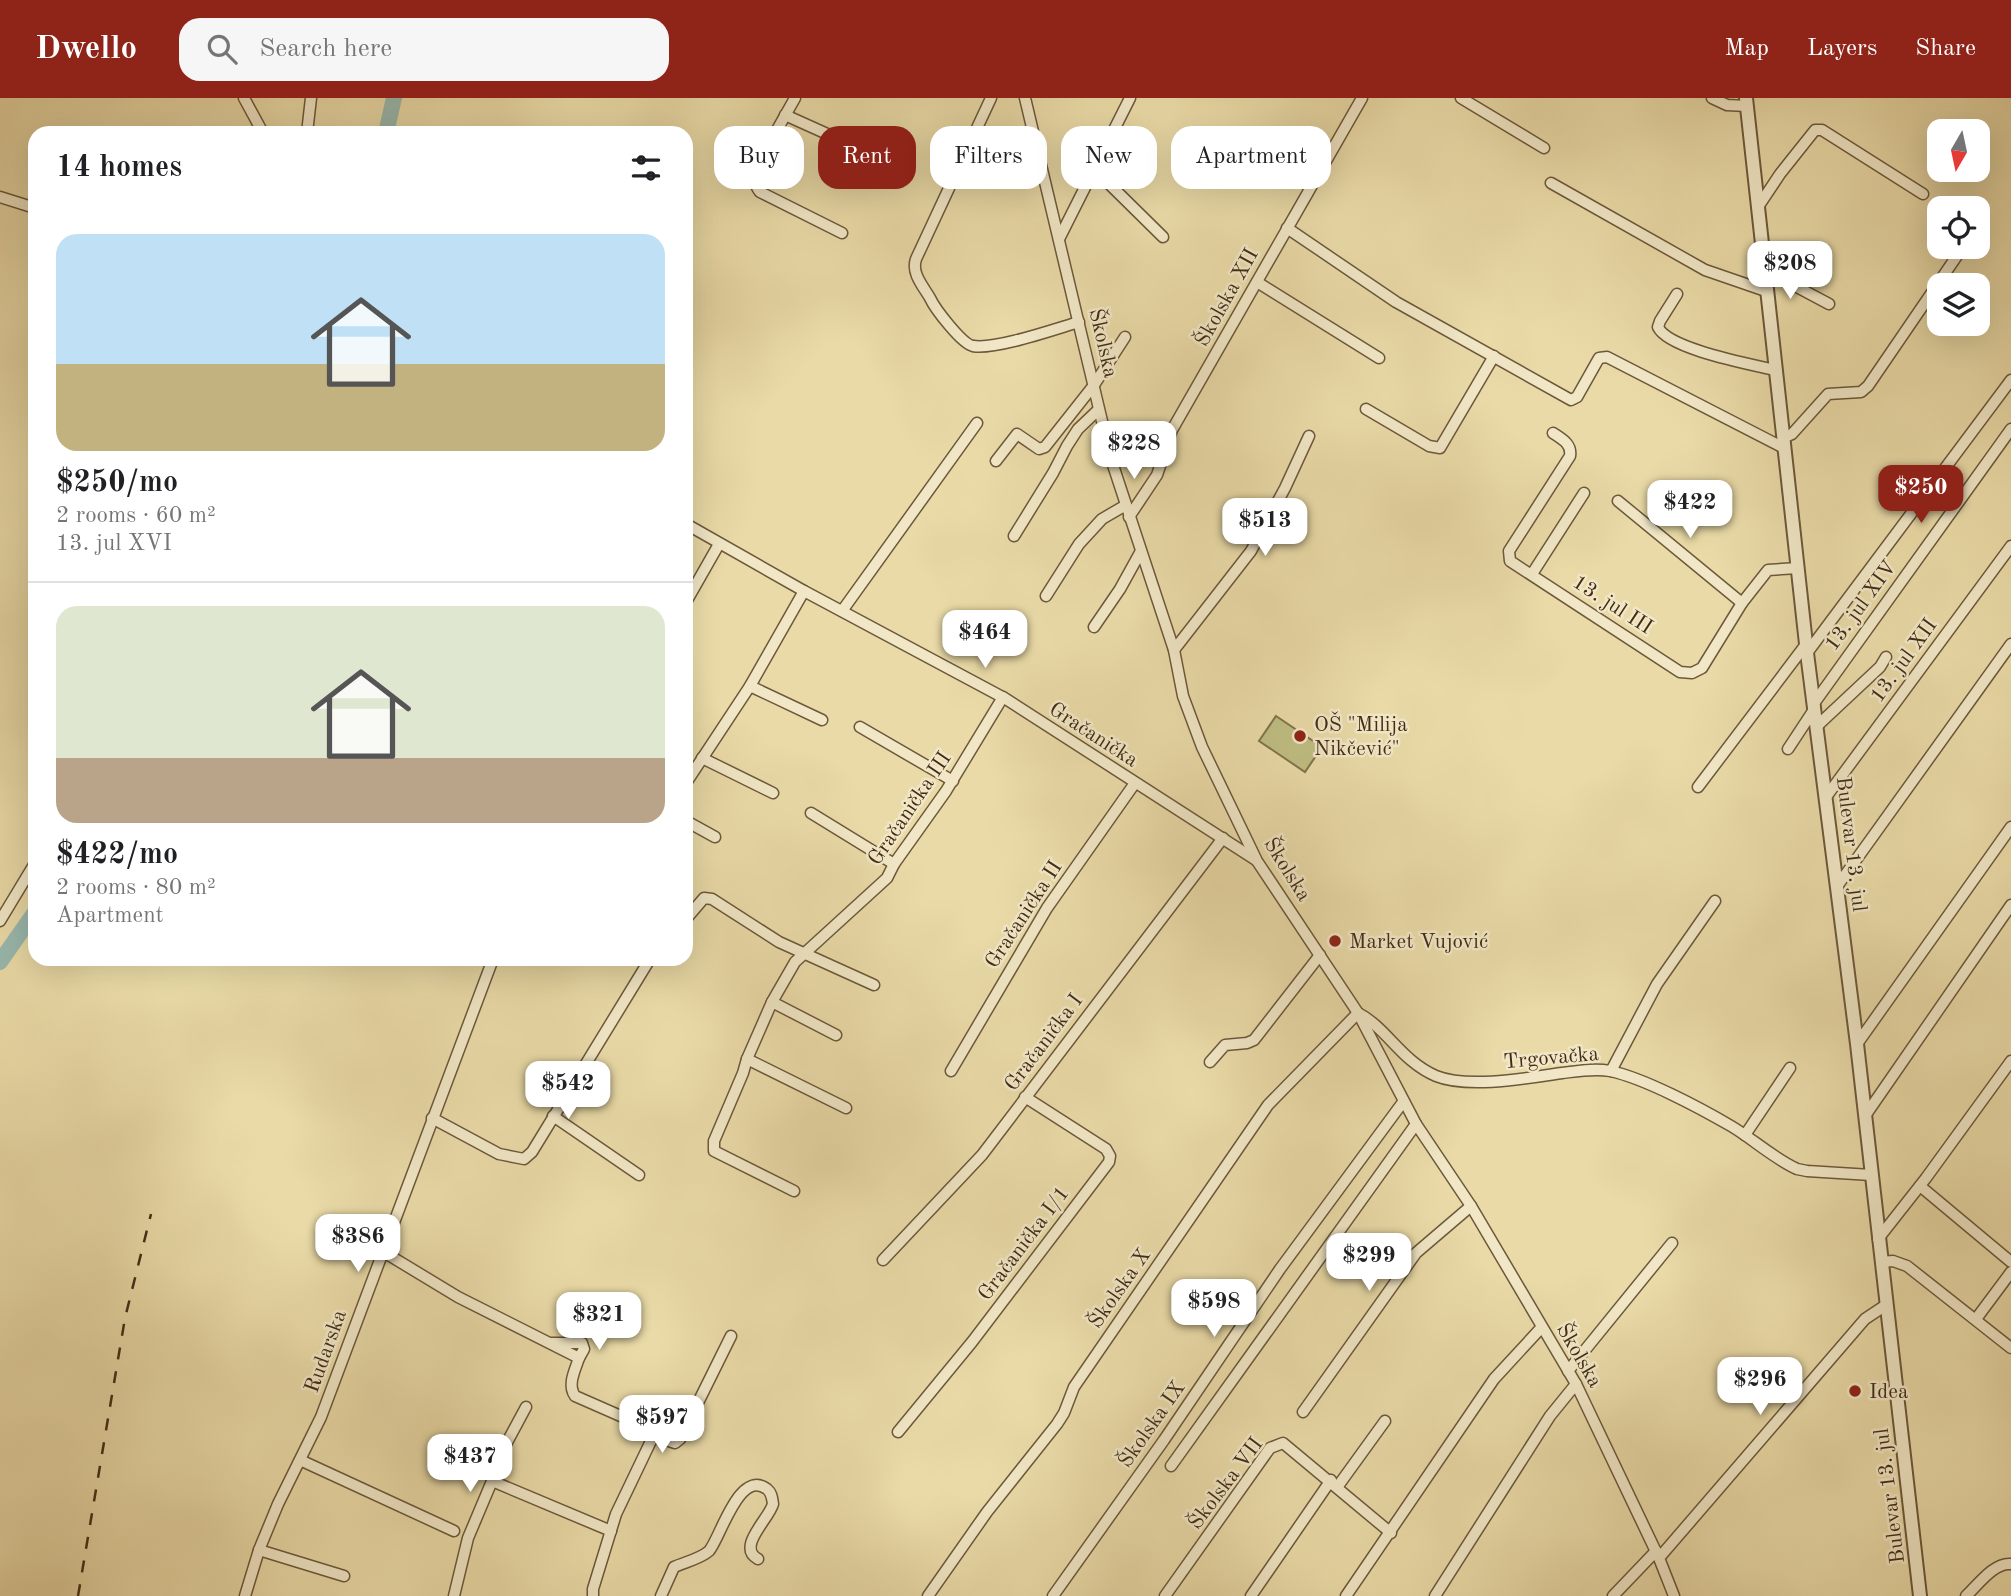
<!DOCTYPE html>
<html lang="en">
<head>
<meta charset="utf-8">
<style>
  :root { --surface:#fff; --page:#f6f6f6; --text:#202124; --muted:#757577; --line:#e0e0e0; --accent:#8f2418 }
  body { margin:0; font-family:"Old Standard TT",serif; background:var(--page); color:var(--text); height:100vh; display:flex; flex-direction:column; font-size:26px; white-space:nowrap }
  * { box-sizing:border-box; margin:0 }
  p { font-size:23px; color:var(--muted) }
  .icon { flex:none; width:38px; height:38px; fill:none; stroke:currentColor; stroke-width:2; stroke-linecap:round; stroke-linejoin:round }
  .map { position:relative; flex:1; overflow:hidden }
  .sheet { position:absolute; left:28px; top:28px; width:665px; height:840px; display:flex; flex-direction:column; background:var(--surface); border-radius:21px; box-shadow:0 7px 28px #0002 }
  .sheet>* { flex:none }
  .hud { position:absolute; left:714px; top:28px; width:665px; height:63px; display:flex; gap:14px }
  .needle { width:46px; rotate:189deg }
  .buttons { position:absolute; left:1927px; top:21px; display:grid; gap:14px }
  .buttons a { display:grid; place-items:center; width:63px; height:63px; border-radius:14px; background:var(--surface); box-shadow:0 7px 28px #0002; font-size:35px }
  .price { position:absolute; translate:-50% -60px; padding:0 16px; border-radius:14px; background:#fff; color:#222; font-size:23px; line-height:46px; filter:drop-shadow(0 2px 4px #0008) }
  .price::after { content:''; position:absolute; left:50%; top:42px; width:21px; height:16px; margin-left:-10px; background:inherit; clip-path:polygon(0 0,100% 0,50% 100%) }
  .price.on { background:var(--accent); color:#fff }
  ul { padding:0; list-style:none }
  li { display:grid; align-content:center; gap:14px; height:371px; padding:0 28px }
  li+li { border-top:2px solid var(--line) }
  li span { display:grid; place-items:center; height:217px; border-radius:21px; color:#555 }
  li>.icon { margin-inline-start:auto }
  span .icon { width:126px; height:126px; fill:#fffc; stroke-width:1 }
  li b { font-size:30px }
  h2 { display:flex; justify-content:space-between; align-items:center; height:84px; padding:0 28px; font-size:30px }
  .chip { padding:0 24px; border-radius:21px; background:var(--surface); box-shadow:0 7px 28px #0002; font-size:24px; line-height:63px }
  .chip.on { background:var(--accent); color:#fff }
  header { display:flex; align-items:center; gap:42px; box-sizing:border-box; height:98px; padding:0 35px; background:var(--accent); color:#fff }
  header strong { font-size:33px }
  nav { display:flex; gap:38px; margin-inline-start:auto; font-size:24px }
  .search { width:490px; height:63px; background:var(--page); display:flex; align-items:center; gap:18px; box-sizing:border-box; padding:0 24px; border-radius:21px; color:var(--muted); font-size:26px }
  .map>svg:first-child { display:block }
  .green { fill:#bebd82; stroke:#80744c; stroke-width:2 }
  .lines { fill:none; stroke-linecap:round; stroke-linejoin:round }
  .river { stroke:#99b9af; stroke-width:16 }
  .minor-casing { stroke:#6c583b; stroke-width:13 }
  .tertiary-casing { stroke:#6c583b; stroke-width:16 }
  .minor { stroke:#f1e7c6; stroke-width:10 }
  .tertiary { stroke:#f1e7c6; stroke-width:12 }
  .rail { stroke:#422c17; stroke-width:2.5; stroke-dasharray:12 12; stroke-linecap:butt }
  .poi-dot { fill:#8f2418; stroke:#f1e7c6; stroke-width:2.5 }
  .labels { text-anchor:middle; stroke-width:5; stroke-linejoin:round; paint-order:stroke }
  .street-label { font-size:21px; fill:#422c17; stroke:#f1e7c6 }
  .poi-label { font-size:21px; fill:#422c17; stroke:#f1e7c6; text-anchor:start }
</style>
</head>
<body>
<header>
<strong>Dwello</strong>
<div class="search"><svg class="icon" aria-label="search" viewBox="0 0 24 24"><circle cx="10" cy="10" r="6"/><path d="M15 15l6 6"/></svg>Search here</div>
<nav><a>Map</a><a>Layers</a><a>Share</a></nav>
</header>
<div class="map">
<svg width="2011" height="1498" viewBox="0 0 2011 1498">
  <rect width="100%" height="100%" fill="#e9daa7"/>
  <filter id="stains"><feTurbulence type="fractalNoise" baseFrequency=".00286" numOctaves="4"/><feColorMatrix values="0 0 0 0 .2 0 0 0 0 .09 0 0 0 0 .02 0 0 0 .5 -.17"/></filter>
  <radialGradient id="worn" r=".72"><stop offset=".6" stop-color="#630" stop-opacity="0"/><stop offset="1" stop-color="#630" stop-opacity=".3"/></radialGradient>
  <!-- green -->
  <polygon class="green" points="1276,618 1322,649 1305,674 1259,643"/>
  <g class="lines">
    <!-- river -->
    <g class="river">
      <polyline points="386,35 394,0"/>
      <polyline points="0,864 35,814"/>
    </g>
    <!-- minor casing -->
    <g class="minor-casing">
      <g id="minor">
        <polyline points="244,0 263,35"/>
        <path d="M 795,0 L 755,71 C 753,80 754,86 760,94 L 842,135"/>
        <path d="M 991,0 L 916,161 C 911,175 923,188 930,200 C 935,211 962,246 973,248 C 995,252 1055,231 1079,224"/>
        <polyline points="1025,0 1111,361 1174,552 1183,598 1202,649 1257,763 1358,915 1416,1026 1471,1108 1576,1286 1659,1460 1674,1498"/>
        <polyline points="1461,0 1544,50"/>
        <polyline points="1712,0 1727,7 1747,8"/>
        <polyline points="785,17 865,53"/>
        <polyline points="307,35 311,0"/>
        <polyline points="1094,71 1163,139"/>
        <polyline points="1551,85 1705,172 1766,193"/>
        <polyline points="0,99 35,110"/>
        <polyline points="1758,109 1780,76 1815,32 1822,32 1923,96"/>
        <polyline points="1978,127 1978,126"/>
        <polyline points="1287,130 1396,204 1571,302 1577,299 1599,260 1607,259 1784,350"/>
        <polyline points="1059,141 1130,0"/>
        <polyline points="1765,172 1829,206"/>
        <polyline points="1257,184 1379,260"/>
        <path d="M 1677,196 L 1660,223 L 1658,229 C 1668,251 1750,266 1775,272"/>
        <polyline points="1366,311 1429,348 1440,350 1494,258"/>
        <path d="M 1553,335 C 1562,341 1572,346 1570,358 L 1509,453 L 1510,463 L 1680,574 L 1692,575 L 1702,570 L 1742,505 L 1768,472 L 1798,470"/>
        <polyline points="1783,340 1792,336 1828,296 1861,294 1868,288 1963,149"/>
        <polyline points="996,363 1017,336 1039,351 1045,349 1094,287 1125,239"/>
        <polyline points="1618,403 1742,505"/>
        <polyline points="1129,419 1157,377 1172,332 1362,0"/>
        <polyline points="686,426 804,493 1006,601 1256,762"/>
        <polyline points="1014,438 1053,375 1067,348 1078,331 1098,312"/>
        <polyline points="1532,476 1584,395"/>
        <polyline points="1046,498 1079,446 1102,421 1126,407"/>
        <polyline points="686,504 719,446"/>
        <polyline points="842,513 977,325"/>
        <polyline points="1094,529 1120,491 1141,453"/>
        <polyline points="1174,552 1251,453 1285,390 1309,338"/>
        <polyline points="1807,555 2011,282"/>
        <polyline points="750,588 822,622"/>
        <polyline points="1815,604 2011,331"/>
        <polyline points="1817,628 1880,569 1886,559"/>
        <polyline points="860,629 953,683"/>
        <polyline points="1788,651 1815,610"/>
        <polyline points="702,660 773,695"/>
        <polyline points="686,685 750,588 804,493"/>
        <polyline points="1698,689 1807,545"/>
        <polyline points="1826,699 2011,448"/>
        <polyline points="811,715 894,766"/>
        <polyline points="686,723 715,739"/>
        <polyline points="1838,787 2011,546"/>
        <polyline points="686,821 704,800 712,801 779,844 874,887"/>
        <polyline points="0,823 35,765"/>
        <polyline points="772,904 836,937"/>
        <path d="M 1358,915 C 1387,930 1401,963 1436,978 C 1468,991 1528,980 1562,975 C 1578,973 1595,970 1610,973 C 1644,980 1700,1010 1731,1028 C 1753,1041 1773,1060 1797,1071 L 1807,1073 L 1871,1077"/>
        <polyline points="1857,946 2011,729"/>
        <polyline points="747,961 846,1010"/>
        <polyline points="1210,964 1225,947 1247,945 1254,942 1320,857"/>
        <polyline points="951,973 1047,810 1135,685"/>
        <polyline points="1611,973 1657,886 1715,803"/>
        <polyline points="553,1018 639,1077"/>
        <polyline points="1865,1018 2011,807"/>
        <polyline points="432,1020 499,1056 524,1061 532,1054 650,861"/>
        <polyline points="1745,1037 1790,970"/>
        <polyline points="1920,1088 2011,1164"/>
        <polyline points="794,1093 714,1053 714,1043 743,975 747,961 772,904 795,864 887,780 894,766 946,693 1003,599"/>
        <polyline points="1878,1141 1926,1080 2011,963"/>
        <polyline points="382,1153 458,1199 579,1260 584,1251 582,1245 550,1245"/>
        <polyline points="883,1162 982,1057 1223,740"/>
        <polyline points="1881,1164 1893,1163 1907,1168 2011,1250"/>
        <polyline points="1976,1221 2011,1174"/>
        <path d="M 579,1260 C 575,1272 567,1287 575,1298 L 648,1330 L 654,1338"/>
        <polyline points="1568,1273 1672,1145"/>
        <polyline points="1303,1314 1416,1155 1471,1108"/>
        <polyline points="898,1334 972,1244 1109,1064 1110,1058 1106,1051 1025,999"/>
        <polyline points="300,1362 454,1433"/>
        <polyline points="1171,1368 1416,1026"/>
        <polyline points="492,1383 611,1433"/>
        <polyline points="1338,1388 1385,1323"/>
        <polyline points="259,1452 344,1478"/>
        <polyline points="1659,1460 1865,1221 1886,1207"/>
        <polyline points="245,1498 259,1452 278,1406 321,1319 493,861"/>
        <polyline points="454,1498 468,1440 492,1383 498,1361 526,1309"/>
        <polyline points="593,1498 593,1491 616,1416 650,1345 654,1338 675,1345 680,1341 731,1238"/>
        <path d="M 661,1498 L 674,1469 C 685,1464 700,1461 709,1453 C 720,1441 739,1370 767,1391 C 772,1395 772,1400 773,1406 C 769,1421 736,1449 758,1461"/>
        <polyline points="928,1498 987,1414 1057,1326 1064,1315 1074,1289 1268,1007 1358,915"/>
        <polyline points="1053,1498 1164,1342 1280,1171 1403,1004"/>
        <polyline points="1165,1498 1270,1350 1283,1345 1391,1435"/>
        <polyline points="1251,1498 1331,1382"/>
        <polyline points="1346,1498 1494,1281 1541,1230"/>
        <polyline points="1435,1498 1550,1318 1576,1286"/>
        <polyline points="1613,1498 1656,1453"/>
        <path d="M 1966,1498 C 1978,1487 1994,1464 2011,1466"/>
      </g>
    </g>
    <!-- tertiary casing -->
    <g class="tertiary-casing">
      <polyline id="tertiary" points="1746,0 1807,555 1857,946 1920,1498"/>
    </g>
    <!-- minor -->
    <use href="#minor" class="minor"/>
    <!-- tertiary -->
    <use href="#tertiary" class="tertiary"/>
    <!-- rail -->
    <polyline class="rail" points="78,1498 125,1220 151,1116"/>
  </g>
  <!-- markers -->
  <g class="poi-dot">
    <circle cx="1300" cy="638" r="7"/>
    <circle cx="1335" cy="843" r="7"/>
    <circle cx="1855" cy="1293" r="7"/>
  </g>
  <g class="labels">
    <!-- street labels -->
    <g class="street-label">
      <text transform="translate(1226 199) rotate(-61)" y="7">Školska XII</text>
      <text transform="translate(1104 245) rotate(77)" y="7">Školska</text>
      <text transform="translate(1613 506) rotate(33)" y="7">13. jul III</text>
      <text transform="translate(1860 507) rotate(-54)" y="7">13. jul XIV</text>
      <text transform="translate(1903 562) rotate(-54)" y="7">13. jul XII</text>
      <text transform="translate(1094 636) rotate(33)" y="7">Gračanička</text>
      <text transform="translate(909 710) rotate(-56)" y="7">Gračanička III</text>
      <text transform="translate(1852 746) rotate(83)" y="7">Bulevar 13. jul</text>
      <text transform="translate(1288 771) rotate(58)" y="7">Školska</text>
      <text transform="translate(1023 816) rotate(-57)" y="7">Gračanička II</text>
      <text transform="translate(1043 944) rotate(-53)" y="7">Gračanička I</text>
      <text transform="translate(1551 959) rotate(-5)" y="7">Trgovačka</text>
      <text transform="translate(1023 1145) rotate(-53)" y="7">Gračanička I/1</text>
      <text transform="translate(1119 1190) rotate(-55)" y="7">Školska X</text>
      <text transform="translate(325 1253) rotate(-70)" y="7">Rudarska</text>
      <text transform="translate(1580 1257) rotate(60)" y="7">Školska</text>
      <text transform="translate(1151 1326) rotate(-55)" y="7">Školska IX</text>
      <text transform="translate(1225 1385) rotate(-53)" y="7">Školska VII</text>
      <text transform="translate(1889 1398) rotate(-97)" y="7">Bulevar 13. jul</text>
    </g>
    <!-- poi labels -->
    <g class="poi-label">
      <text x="1314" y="633">OŠ "Milija<tspan x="1314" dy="24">Nikčević"</tspan></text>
      <text x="1349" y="850">Market Vujović</text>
      <text x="1869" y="1300">Idea</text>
    </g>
  </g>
  <rect width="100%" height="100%" filter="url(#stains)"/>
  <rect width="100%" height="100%" fill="url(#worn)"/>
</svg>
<div class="buttons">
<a><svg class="needle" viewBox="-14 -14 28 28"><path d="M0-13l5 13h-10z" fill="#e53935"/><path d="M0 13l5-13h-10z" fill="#757577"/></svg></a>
<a><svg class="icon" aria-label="locate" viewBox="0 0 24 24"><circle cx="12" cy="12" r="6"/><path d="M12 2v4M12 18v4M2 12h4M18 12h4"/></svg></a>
<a><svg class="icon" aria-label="layers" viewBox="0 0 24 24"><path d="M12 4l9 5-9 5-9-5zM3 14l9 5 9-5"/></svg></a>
</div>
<b class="price" style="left:1790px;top:203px">$208</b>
<b class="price" style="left:1134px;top:383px">$228</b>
<b class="price on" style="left:1921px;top:427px">$250</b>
<b class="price" style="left:1690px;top:442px">$422</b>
<b class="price" style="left:1265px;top:460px">$513</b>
<b class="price" style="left:985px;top:572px">$464</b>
<b class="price" style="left:568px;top:1023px">$542</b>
<b class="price" style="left:358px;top:1176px">$386</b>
<b class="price" style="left:1369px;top:1195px">$299</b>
<b class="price" style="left:1214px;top:1241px">$598</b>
<b class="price" style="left:599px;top:1254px">$321</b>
<b class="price" style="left:1760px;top:1319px">$296</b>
<b class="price" style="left:662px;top:1357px">$597</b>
<b class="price" style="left:470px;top:1396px">$437</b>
<div class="hud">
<a class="chip">Buy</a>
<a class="chip on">Rent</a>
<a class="chip">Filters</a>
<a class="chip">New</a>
<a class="chip">Apartment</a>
</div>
<section class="sheet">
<h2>14 homes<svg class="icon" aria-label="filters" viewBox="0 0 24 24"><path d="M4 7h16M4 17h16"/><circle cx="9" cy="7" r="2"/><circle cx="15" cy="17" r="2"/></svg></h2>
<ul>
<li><span style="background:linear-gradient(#bfe0f5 60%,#c2b280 0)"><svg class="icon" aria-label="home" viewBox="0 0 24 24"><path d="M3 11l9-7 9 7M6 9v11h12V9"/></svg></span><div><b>$250/mo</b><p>2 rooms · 60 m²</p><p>13. jul XVI</p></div></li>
<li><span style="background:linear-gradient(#dfe7d0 70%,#b9a48a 0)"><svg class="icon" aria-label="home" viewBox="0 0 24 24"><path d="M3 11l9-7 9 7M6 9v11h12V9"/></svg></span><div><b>$422/mo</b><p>2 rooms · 80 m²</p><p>Apartment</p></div></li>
</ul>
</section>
</div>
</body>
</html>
